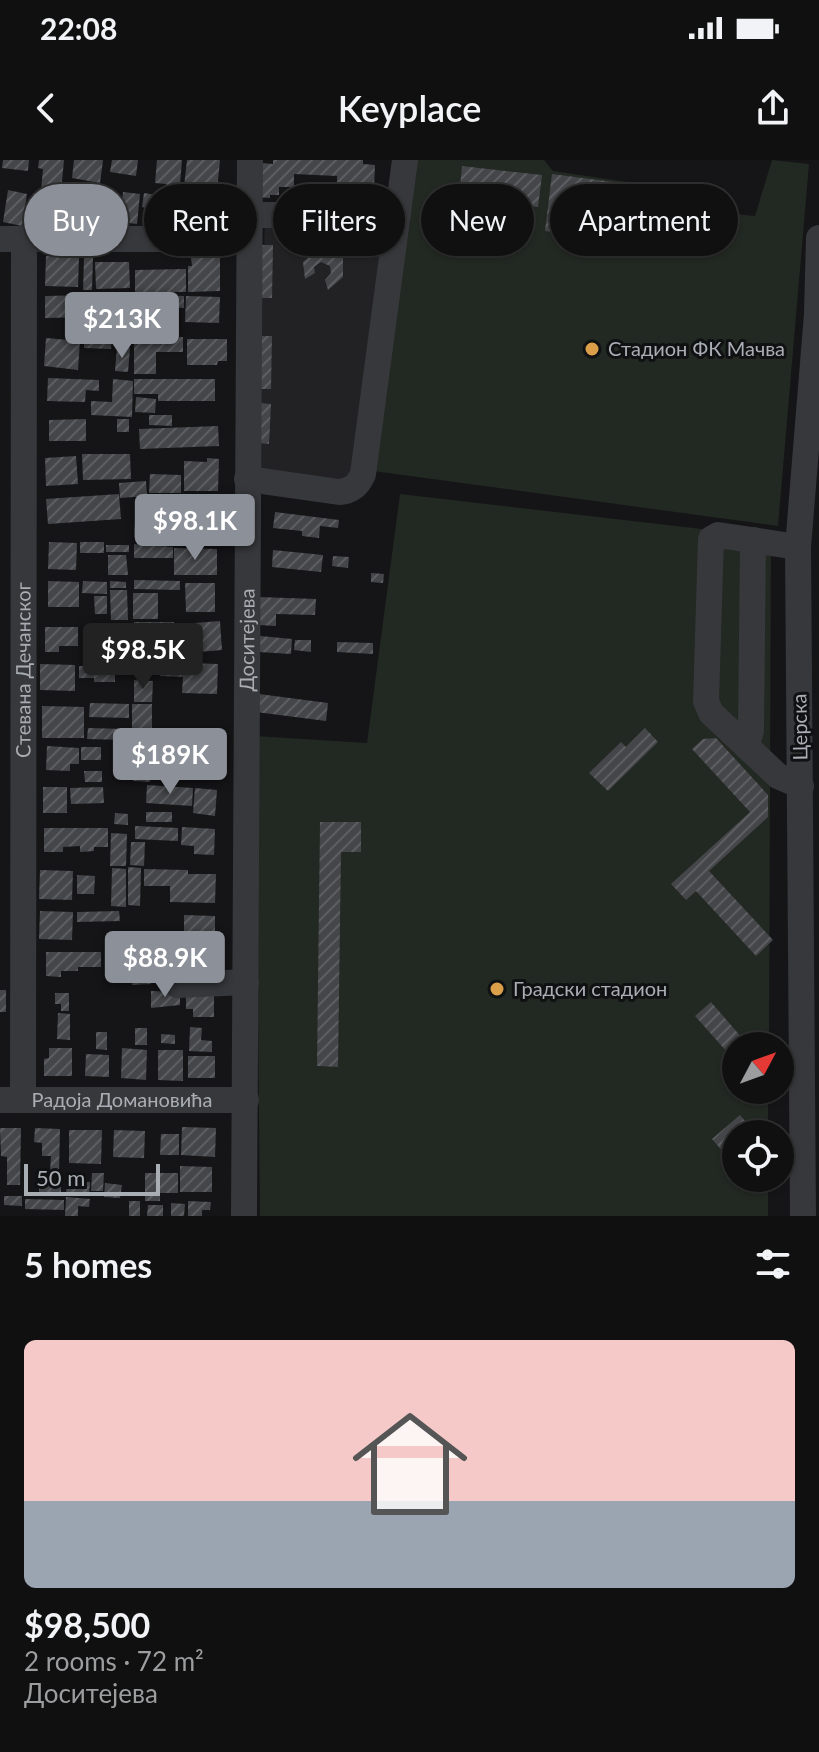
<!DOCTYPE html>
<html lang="en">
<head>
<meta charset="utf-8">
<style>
  :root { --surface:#101011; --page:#19191a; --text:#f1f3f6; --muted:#9c9d9f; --line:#303031; --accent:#8c9099 }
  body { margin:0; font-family:Lato,sans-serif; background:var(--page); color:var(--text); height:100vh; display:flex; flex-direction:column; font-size:30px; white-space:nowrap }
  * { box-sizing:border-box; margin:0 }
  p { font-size:26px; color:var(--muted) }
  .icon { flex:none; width:44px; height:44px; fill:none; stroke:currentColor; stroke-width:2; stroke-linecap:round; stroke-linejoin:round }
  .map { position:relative; height:1056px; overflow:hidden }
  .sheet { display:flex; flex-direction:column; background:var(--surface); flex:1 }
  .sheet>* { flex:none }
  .banner { position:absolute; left:24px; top:24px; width:772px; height:72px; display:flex; gap:16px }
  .needle { width:52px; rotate:49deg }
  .fabs { position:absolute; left:722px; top:872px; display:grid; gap:16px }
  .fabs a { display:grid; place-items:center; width:72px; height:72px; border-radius:50%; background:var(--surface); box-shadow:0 2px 6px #0004,0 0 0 2px var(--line); font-size:40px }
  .scale { position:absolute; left:24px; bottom:20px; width:136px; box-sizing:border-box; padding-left:8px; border:4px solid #a9aeb5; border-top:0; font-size:22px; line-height:28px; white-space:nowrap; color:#a9aeb5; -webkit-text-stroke:6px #101112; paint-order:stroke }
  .price { position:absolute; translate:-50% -68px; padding:0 18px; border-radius:8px; background:var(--accent); color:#fff; font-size:26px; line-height:52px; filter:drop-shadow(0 2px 4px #0008) }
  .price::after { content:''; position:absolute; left:50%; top:48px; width:24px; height:18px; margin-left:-12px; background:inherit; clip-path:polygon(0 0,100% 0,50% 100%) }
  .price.on { background:#222; color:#fff }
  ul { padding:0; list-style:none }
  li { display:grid; align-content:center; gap:16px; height:424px; padding:0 24px }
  li span { display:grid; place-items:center; height:248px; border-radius:12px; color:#555 }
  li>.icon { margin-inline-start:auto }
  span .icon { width:144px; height:144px; fill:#fffc; stroke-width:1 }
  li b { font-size:34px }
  h2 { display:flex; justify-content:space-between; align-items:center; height:96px; padding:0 24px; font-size:34px }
  .tag { padding:0 28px; border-radius:36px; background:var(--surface); box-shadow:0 2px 6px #0004,0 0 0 2px var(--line); font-size:28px; line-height:72px }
  .tag.on { background:var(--accent); color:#fff }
  .status { display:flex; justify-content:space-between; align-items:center; height:56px; padding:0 40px; background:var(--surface); direction:ltr }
  .status svg { height:22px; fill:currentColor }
  header { display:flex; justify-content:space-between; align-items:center; height:104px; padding:0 24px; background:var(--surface); font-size:36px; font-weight:600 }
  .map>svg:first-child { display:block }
  .built { fill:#222224 }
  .park { fill:#222822 }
  .building { fill:url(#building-hatch) }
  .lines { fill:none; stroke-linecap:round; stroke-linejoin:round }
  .minor { stroke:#37383b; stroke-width:26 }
  .poi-dot { fill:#dc9f49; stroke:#101112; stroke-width:3 }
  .labels { text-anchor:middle; stroke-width:6; stroke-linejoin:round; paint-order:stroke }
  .poi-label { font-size:20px; fill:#a9aeb5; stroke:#101112; text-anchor:start }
  .street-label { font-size:20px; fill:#a9aeb5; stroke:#101112 }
</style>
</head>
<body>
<div class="status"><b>22:08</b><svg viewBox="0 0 49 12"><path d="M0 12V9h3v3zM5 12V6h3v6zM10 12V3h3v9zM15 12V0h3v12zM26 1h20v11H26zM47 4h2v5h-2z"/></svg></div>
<header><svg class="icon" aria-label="back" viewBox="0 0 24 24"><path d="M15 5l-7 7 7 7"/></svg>Keyplace<svg class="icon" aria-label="share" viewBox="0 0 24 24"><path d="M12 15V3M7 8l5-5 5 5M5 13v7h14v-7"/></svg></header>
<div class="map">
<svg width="819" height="1056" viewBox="0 0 819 1056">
  <defs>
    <pattern id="building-hatch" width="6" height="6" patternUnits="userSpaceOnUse" patternTransform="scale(2)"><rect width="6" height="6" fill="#454649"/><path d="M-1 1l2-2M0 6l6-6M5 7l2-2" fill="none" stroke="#5d5e61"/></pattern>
  </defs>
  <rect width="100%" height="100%" fill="#151517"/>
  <!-- built -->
  <polygon class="built" points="265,64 386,69 350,320 254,311"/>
  <!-- park -->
  <g class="park">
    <polygon points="417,0 544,0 553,11 675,29 674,48 755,56 772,0 809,4 778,366 373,311"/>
    <polygon points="400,334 771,377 769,886 736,886 736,930 768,930 768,974 736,974 736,1018 768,1018 768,1056 260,1056 255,576 367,583"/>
  </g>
  <!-- building -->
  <g class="building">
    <polygon points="3,0 29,0 28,11 2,8"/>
    <polygon points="39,0 64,0 60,43 40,41 43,9 38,8"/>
    <polygon points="74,0 103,0 100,23 72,18"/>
    <polygon points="112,0 138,0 136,16 110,12"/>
    <polygon points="157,0 182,0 179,36 165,34 166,24 155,23"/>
    <polygon points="187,0 220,0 217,31 184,27"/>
    <polygon points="273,0 363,0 363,4 375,5 374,27 377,27 376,44 359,43 359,40 351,39 352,30 337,29 337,16 294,14 294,27 279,27 279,35 270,35 270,38 256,37 261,3 273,4"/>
    <polygon points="462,6 542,15 538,47 459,38"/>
    <polygon points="552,14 675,30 668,87 545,71"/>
    <polygon points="8,30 27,34 22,66 3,62"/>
    <polygon points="123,32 140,34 137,64 120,62"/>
    <polygon points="71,33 97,35 94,66 69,64"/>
    <polygon points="144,33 179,39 174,67 151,63 154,49 142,47"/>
    <polygon points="186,34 212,35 211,58 185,56"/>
    <polygon points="260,85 273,85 272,138 258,138"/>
    <polygon points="322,87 343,96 343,117 328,130 325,120 331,113 330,106 321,102 314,107 315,113 305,119 303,102"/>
    <polygon points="46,96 79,97 78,127 45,126"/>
    <polygon points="84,98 93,98 92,130 83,130"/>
    <polygon points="191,98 220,98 220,131 188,132 188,106 192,106"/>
    <polygon points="95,102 129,102 130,128 96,129"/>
    <polygon points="186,109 186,132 135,132 135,110"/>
    <polygon points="129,134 130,156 45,158 45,136"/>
    <polygon points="135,134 184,136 184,148 134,147"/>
    <polygon points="186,136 220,137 219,163 185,162"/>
    <polygon points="135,150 159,150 159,175 134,174"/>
    <polygon points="259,176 272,176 271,229 258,229"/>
    <polygon points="134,177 183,177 183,192 156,192 156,214 134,214"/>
    <polygon points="46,178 80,181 78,210 44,206"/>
    <polygon points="84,178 112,178 111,189 84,188"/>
    <polygon points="187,179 227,179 227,201 218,201 217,205 187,205"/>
    <polygon points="117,187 130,188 128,212 115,211"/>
    <polygon points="48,218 99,220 99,231 86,230 85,242 47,241"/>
    <polygon points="113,219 133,221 132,257 91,255 91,241 112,242"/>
    <polygon points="134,219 215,219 215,241 158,241 158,234 134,234"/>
    <polygon points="136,237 156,239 155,253 135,252"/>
    <polygon points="259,243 271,244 269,284 258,283"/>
    <polygon points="149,255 172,255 172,266 149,265"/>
    <polygon points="86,259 86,281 49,281 49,260"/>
    <rect x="117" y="259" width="12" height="13"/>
    <polygon points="218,266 219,286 140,289 139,269"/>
    <polygon points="82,294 130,294 131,319 83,320"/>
    <polygon points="76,296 78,324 46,326 45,298"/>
    <polygon points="207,298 219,299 218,331 184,331 184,301 207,302"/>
    <polygon points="150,314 181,315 181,333 149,333"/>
    <polygon points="146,321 147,336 120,338 119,323"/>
    <polygon points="119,334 121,359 48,364 46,339"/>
    <polygon points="157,338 185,340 184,356 156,355"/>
    <polygon points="136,341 153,342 152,358 161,358 160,378 134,377"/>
    <polygon points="187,342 218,343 217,366 199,366 199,358 186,358"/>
    <polygon points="275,352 339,360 338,368 320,366 319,378 302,376 302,371 273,368"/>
    <polygon points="49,382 77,383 76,410 48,409"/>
    <rect x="80" y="382" width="24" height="11"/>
    <polygon points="134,384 173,387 173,398 134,398"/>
    <rect x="106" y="385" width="23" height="7"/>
    <polygon points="174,388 217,389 217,415 174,415"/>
    <polygon points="273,390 323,395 321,412 272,407"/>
    <polygon points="108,395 126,395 128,415 108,415"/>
    <polygon points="333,396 349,397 348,408 332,406"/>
    <polygon points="371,413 384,414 383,423 371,422"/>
    <polygon points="134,420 180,421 180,430 134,429"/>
    <polygon points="48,421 79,422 79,447 48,447"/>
    <polygon points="83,421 107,422 107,434 82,433"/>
    <polygon points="110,421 126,422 126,428 110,428"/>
    <polygon points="185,423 215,423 215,452 186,452"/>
    <polygon points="110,430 127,430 128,460 111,460"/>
    <rect x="133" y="433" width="25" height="26"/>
    <polygon points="94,436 107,436 107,454 95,454"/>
    <polygon points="259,437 316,439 315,455 276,454 276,466 259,465"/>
    <polygon points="220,461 222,490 186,493 183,464"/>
    <polygon points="134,462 174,462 174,491 133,491"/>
    <polygon points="45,467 78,467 78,486 59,486 59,492 45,492"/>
    <polygon points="84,468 111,469 111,493 84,493"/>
    <polygon points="121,471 131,471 130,503 117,502 117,478 121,478"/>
    <polygon points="260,476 292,479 291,494 259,492"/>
    <polygon points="295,480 311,480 311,492 294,490"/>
    <polygon points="337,482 373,483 373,494 337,492"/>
    <polygon points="161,502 218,504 217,534 182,533 183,517 160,516"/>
    <polygon points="40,504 75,505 75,531 40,530"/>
    <polygon points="79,506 115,506 115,522 94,522 94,518 79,518"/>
    <polygon points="134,520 153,521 152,542 134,542"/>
    <polygon points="259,534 328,543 326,561 256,552"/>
    <polygon points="90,543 129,544 129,558 89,557"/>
    <rect x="132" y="544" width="20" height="37"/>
    <polygon points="42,546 84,547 84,578 42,578"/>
    <polygon points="88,568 127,569 126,580 87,579"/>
    <polygon points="645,568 658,582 608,631 589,613 621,582 626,587"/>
    <polygon points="716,578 768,635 768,657 709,711 773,780 756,796 696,731 686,740 671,724 750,652 692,589 703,579"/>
    <polygon points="149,585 180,587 180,598 149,596"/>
    <polygon points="47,586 79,588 79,604 70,604 70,611 46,610"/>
    <rect x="81" y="587" width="20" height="13"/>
    <polygon points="182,587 219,588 218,611 200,611 200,605 182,604"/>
    <polygon points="134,597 151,598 150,622 133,621"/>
    <polygon points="84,611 102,611 102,622 85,622"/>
    <polygon points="147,625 193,628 192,646 146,643"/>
    <rect x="43" y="627" width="24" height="26"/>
    <polygon points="103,627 104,643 71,644 70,628"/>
    <polygon points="195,628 217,630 215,656 193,653"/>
    <rect x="146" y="652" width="26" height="10"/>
    <polygon points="115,653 128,654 128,665 114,664"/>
    <polygon points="320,662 361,662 361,692 341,692 338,907 317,906"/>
    <polygon points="135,666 178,668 178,681 135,679"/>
    <polygon points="182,667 215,669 214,695 194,694 194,686 181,685"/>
    <polygon points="44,668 108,668 108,687 94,687 94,691 80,692 80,686 63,687 63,692 44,692"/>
    <polygon points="111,673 127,674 126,706 110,706"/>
    <polygon points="131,682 145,682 144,706 130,705"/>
    <polygon points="128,707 141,708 140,746 128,745"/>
    <polygon points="112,708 126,709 126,747 111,746"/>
    <polygon points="144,709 188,710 188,714 216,714 215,743 170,742 170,726 144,726"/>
    <polygon points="40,710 73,711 72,740 39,739"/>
    <polygon points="77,715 95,716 94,734 77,734"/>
    <polygon points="40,751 73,752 72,780 39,779"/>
    <polygon points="119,751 120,761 77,762 77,752"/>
    <polygon points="184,755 215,756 215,780 184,780"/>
    <rect x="113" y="774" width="15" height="11"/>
    <polygon points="156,787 179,788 178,802 156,801"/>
    <polygon points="46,792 101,792 101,807 78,807 78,811 61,811 61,817 46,816"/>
    <polygon points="184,793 217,793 217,816 185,817"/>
    <polygon points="131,800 150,800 151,824 132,825"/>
    <rect x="0" y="830" width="6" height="22"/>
    <polygon points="151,831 180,832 180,845 151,848"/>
    <polygon points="55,833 69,833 69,851 61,851 61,844 55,844"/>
    <polygon points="186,834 214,834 214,857 193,857 193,849 186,849"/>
    <polygon points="711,842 749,886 736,886 736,902 695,856"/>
    <polygon points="58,853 70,854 70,880 57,879"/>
    <polygon points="190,867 202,868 201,880 212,881 212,892 189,891"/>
    <rect x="135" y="868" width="12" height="17"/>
    <polygon points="96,872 107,872 107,890 96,889"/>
    <polygon points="161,874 175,875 175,884 161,883"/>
    <polygon points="49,888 72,888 72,916 44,916 44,899 49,898"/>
    <polygon points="122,888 147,890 146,920 121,918"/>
    <polygon points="158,890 183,890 183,921 158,920"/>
    <polygon points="86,894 109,895 109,917 85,916"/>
    <rect x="188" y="896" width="27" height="22"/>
    <polygon points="740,955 756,974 736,974 736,1007 712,979"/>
    <polygon points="182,967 216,968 215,997 181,995"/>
    <polygon points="0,968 21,968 20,1025 7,1025 7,997 1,996"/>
    <polygon points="35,968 60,969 59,1012 50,1012 51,996 42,996 42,983 34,982"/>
    <polygon points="69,970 102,970 101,1004 69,1003"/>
    <polygon points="114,970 145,971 144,998 113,997"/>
    <polygon points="161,974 179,974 179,995 160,995"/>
    <polygon points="180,1006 212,1007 212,1032 180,1032"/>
    <polygon points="92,1013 104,1013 103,1031 91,1031"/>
    <polygon points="145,1013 178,1013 178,1033 160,1033 160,1041 145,1041"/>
    <polygon points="39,1021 61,1022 61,1035 39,1035"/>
    <polygon points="67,1021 90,1022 89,1036 66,1035"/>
    <polygon points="105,1023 122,1025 120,1038 104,1037"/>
    <polygon points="4,1036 22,1036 22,1046 4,1045"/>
    <polygon points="66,1037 90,1039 89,1047 78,1046 78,1056 65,1056"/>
    <polygon points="25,1039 64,1040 64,1050 25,1049"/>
    <rect x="129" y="1041" width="11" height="15"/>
    <polygon points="188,1041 211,1042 210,1050 202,1050 202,1056 188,1056"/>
    <polygon points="171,1043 185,1044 184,1056 171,1056"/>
    <polygon points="148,1045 163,1045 163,1056 147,1056"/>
  </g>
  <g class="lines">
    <!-- minor -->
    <g class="minor">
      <polyline points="249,55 398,55"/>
      <polyline points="0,79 248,79"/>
      <path d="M 247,319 L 339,332 C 352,331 358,325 363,314 L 405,0"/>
      <polyline points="798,387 718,375 711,379 706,541 711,553 778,616 801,626"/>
      <polyline points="746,586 751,571 753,380"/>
      <polyline points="177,825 246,822"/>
      <path id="s1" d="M 0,940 L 246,940"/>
      <path id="s2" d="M 23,940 L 24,79"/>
      <path id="s3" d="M 244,1056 L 250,0"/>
      <polyline points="803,1056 798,387 817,154 819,78"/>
    </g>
  </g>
  <!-- markers -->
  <g class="poi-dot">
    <circle cx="592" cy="189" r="8"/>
    <circle cx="497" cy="829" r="8"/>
  </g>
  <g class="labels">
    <!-- poi labels -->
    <g class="poi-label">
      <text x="608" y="196">Стадион ФК Мачва</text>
      <text x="513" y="836">Градски стадион</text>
    </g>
    <!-- street labels -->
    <g class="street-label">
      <text dy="7" stroke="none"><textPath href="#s3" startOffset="576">Доситејева</textPath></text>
      <text dy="7" stroke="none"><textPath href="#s2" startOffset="430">Стевана Дечанског</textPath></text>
      <text transform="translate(800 567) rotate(-91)" y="7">Церска</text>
      <text dy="7" stroke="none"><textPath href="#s1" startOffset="122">Радоја Домановића</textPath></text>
    </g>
  </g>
</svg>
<div class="fabs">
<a><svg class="needle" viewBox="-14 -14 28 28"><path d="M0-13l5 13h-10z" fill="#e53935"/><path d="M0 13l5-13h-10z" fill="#9c9d9f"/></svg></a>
<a><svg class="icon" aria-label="locate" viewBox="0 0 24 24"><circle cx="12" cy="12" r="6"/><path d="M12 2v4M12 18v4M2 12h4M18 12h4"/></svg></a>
</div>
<div class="scale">50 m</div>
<b class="price" style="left:122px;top:200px">$213K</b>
<b class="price" style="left:195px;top:402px">$98.1K</b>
<b class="price on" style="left:143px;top:531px">$98.5K</b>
<b class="price" style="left:170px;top:636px">$189K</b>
<b class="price" style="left:165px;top:839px">$88.9K</b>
<div class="banner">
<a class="tag on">Buy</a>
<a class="tag">Rent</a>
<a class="tag">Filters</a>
<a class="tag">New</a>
<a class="tag">Apartment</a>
</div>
</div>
<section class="sheet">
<h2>5 homes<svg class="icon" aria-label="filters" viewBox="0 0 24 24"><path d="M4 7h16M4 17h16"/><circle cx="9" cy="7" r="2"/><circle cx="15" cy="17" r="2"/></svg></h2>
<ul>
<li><span style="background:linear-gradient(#f6c9c9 65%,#9aa5b1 0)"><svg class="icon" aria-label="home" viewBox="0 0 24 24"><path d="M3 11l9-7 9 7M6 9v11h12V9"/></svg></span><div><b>$98,500</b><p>2 rooms · 72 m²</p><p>Доситејева</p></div></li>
</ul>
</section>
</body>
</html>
